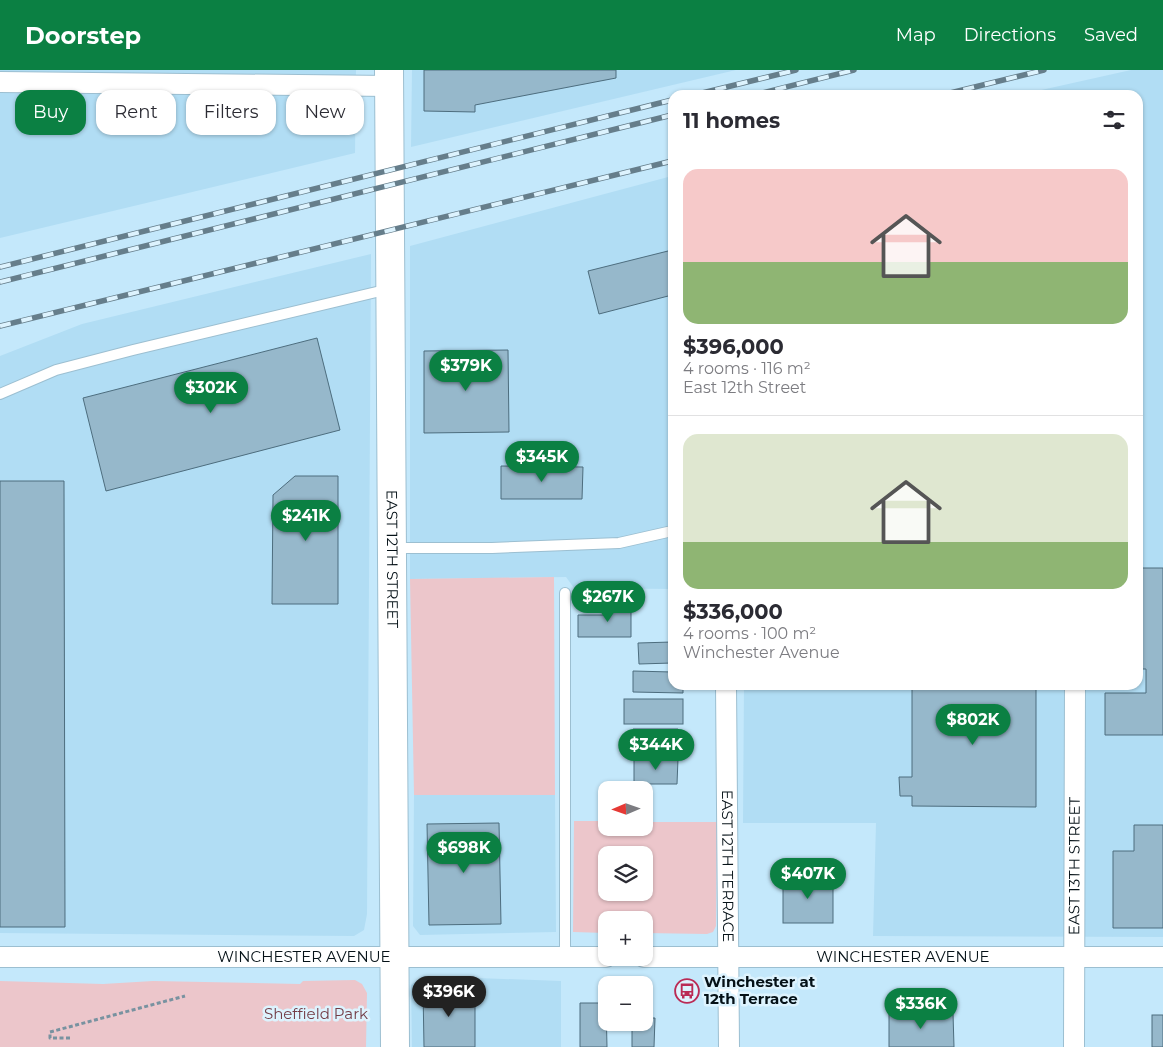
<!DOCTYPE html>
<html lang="en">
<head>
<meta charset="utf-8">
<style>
  :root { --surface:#fff; --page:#f7f7f7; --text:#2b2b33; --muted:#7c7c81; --line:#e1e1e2; --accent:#0b8043 }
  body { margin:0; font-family:Montserrat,sans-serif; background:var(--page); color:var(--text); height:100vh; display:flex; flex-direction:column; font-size:19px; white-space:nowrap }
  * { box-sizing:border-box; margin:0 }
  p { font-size:16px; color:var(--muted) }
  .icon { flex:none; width:28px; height:28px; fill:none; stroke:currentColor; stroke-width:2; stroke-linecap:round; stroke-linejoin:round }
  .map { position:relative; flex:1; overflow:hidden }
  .drawer { position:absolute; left:668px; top:20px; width:475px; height:600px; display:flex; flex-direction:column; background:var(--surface); border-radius:15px; box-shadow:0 1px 4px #0004 }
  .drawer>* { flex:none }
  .top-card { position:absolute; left:15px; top:20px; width:475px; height:45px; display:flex; gap:10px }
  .needle { width:32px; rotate:268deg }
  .fabs { position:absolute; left:598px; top:711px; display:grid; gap:10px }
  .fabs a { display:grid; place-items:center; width:55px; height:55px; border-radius:10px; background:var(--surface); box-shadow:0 1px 4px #0004; font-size:25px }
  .price { position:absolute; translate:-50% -42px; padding:0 11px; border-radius:18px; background:var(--accent); color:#fff; font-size:16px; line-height:32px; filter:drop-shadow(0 1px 2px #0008) }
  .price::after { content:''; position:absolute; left:50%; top:30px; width:15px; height:11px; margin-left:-8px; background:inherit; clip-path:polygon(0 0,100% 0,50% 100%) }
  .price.on { background:#222; color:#fff }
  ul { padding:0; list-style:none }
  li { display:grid; align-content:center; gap:10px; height:265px; padding:0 15px }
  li+li { border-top:1px solid var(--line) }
  li span { display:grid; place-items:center; height:155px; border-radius:15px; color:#555 }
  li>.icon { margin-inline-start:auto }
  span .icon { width:90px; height:90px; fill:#fffc; stroke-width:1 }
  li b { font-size:21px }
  h2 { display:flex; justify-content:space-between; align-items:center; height:60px; padding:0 15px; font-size:21px }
  .pill { padding:0 18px; border-radius:15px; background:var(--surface); box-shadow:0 1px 4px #0004; font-size:18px; line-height:45px }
  .pill.on { background:var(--accent); color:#fff }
  header { display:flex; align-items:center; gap:30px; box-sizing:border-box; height:70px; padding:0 25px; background:var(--accent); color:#fff }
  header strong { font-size:24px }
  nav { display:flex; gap:28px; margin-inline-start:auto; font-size:18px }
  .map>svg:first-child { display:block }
  .built { fill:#b1ddf4 }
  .green { fill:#ecc6cb; fill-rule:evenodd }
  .building { fill:#96b8cb; stroke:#4d6d7e }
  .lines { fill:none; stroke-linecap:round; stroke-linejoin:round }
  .lane-casing { stroke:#9cbfd1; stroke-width:12 }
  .street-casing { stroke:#9cbfd1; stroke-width:22 }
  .secondary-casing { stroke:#9cbfd1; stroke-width:30 }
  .path { stroke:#7892a0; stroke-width:3; stroke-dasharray:4 2.5; stroke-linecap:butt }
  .lane { stroke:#fff; stroke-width:10 }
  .street { stroke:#fff; stroke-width:20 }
  .secondary { stroke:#fff; stroke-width:28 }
  .rail-casing { stroke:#667e8b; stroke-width:5.5 }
  .rail { stroke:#ddf3fe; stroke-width:4; stroke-dasharray:11; stroke-linecap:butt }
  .labels { text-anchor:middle; stroke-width:5; stroke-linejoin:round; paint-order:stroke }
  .street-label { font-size:15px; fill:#051117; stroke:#ddf3fe }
  .poi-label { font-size:15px; font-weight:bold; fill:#051117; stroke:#ddf3fe; text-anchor:start }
  .park-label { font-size:15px; fill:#733c46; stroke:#ddf3fe }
</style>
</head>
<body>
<header>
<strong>Doorstep</strong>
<nav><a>Map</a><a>Directions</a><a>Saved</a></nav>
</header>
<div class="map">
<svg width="1163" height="977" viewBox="0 0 1163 977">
  <rect width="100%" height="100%" fill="#c4e8fb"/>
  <!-- built -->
  <g class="built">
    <polygon points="0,0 356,0 355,83 0,168"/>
    <polygon points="412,0 736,0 411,77"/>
    <polygon points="1131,0 1163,0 1163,867 873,866 876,753 743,753 744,615 1138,615 1138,25 1019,25"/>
    <polygon points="672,106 672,519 574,518 566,507 410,509 410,176"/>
    <polygon points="371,184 367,844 364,860 354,866 0,863 0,286 82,254"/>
    <polygon points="414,725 555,725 556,862 420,865 413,856"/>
    <polygon points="423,906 561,911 561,977 412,977 411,915"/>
  </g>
  <!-- green -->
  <g class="green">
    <polygon points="554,507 555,725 414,725 410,509"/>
    <path d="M 574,751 L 606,751 L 606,758 L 644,758 L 644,752 L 717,752 L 716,856 L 713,862 L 707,864 L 644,863 L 644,850 L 606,850 L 606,863 L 573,862 ZM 606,785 L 644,785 L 644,822 L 606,822 Z"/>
    <polygon points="355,910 362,914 367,923 366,977 0,977 0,911 103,914 153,911 300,914 303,911"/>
  </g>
  <!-- building -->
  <g class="building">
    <polygon points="424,0 616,0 616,8 475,35 475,42 424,41"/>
    <polygon points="672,180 672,225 599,244 588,201"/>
    <polygon points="317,268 340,360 106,421 83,328"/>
    <polygon points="508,280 509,362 424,363 424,281"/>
    <polygon points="501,396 583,397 582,429 501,429"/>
    <polygon points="295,406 338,406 338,534 272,534 273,425"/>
    <polygon points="0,411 64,411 65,857 0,857"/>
    <polygon points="1138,498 1163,498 1163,665 1105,665 1105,623 1146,623 1146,599 1138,599"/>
    <polygon points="611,532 631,532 631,567 578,567 578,545 611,545"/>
    <polygon points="672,572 672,593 639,594 638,573"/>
    <polygon points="633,601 672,602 672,615 683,615 683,623 633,622"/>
    <polygon points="912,615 1036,615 1036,737 912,736 912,726 900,726 899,707 912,707"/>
    <rect x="624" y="629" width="59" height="25"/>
    <polygon points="633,659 678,659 678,681 634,682"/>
    <polygon points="634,689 678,689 677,714 634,714"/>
    <polygon points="499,753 501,854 429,855 427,754"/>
    <polygon points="1134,755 1163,755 1163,858 1113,858 1113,781 1134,781"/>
    <rect x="783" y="808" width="50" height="45"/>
    <polygon points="475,918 475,977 424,977 423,919"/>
    <polygon points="580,933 606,933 607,977 580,977"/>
    <polygon points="953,943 954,977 889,977 889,944"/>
    <rect x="1152" y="945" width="11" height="32"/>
    <polygon points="644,948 655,948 654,977 632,977 632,952 644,952"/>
  </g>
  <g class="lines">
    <!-- lane casing -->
    <g class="lane-casing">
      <g id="lane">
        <polyline points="0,324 56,300 133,280 389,219"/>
        <polyline points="393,478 492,478 619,473 672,461"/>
        <polyline points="565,887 565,523"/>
      </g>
    </g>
    <!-- street casing -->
    <g class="street-casing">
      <g id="street">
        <polyline points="0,12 389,16"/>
        <path id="s1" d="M 726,615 L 729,977"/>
        <path id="s2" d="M 0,887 L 606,887"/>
        <path id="s3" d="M 644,887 L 1163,887"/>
        <path id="s4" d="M 1074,977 L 1075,615"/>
      </g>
    </g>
    <!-- secondary casing -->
    <g class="secondary-casing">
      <g id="secondary">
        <path id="s5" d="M 389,0 L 395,977"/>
      </g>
    </g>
    <!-- path -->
    <polyline class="path" points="70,968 50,968 50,962 185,926"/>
    <!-- lane -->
    <use href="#lane" class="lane"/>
    <!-- street -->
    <use href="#street" class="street"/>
    <!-- secondary -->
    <use href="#secondary" class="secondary"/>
    <!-- rail casing -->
    <g class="rail-casing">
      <g id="rail">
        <polyline points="694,25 796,0"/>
        <polyline points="754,25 854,0"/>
        <polyline points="942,25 1044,0"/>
        <polyline points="0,197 672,30"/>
        <polyline points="0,212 672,45"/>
        <polyline points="0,256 672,91"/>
      </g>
    </g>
    <!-- rail -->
    <use href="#rail" class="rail"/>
  </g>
  <!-- icons -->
  <defs>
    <g id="bus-ring" transform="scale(1.25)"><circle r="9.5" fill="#ddf3fe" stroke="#ba2b55" stroke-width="1.5"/><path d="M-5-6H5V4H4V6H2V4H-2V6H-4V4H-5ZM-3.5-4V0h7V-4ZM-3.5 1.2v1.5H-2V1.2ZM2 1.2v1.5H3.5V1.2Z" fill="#ba2b55"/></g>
  </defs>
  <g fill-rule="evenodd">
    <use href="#bus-ring" x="687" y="921"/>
  </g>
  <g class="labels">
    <!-- street labels -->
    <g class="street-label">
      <text dy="5" stroke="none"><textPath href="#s5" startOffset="489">EAST 12TH STREET</textPath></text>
      <text dy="5" stroke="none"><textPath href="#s1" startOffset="181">EAST 12TH TERRACE</textPath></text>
      <text dy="5" stroke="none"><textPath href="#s4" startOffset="181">EAST 13TH STREET</textPath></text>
      <text dy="5" stroke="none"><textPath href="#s2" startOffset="304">WINCHESTER AVENUE</textPath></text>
      <text dy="5" stroke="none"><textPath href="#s3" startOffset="259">WINCHESTER AVENUE</textPath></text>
    </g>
    <!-- poi labels -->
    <g class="poi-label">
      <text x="704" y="917">Winchester at<tspan x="704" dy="17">12th Terrace</tspan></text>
    </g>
    <!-- park labels -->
    <g class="park-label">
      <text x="316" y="949">Sheffield Park</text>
    </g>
  </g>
</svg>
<div class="fabs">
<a><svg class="needle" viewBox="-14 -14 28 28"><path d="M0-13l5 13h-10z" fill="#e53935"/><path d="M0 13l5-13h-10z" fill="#7c7c81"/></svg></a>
<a><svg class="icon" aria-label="layers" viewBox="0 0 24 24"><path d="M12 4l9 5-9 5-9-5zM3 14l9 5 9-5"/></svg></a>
<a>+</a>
<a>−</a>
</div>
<b class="price" style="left:466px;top:322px">$379K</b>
<b class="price" style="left:211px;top:344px">$302K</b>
<b class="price" style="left:542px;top:413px">$345K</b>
<b class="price" style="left:306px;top:472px">$241K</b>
<b class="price" style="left:608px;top:553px">$267K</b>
<b class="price" style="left:973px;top:676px">$802K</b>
<b class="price" style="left:656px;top:701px">$344K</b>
<b class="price" style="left:464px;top:804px">$698K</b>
<b class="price" style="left:808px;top:830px">$407K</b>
<b class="price on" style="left:449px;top:948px">$396K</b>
<b class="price" style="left:921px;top:960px">$336K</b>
<div class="top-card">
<a class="pill on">Buy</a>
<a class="pill">Rent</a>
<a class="pill">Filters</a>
<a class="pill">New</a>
</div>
<section class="drawer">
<h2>11 homes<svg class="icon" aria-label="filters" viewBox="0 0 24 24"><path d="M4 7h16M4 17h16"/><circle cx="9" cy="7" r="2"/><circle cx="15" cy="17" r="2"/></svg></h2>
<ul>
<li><span style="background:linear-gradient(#f6c9c9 60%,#8fb573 0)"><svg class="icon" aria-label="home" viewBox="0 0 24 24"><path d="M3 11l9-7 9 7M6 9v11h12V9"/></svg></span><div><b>$396,000</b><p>4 rooms · 116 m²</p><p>East 12th Street</p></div></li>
<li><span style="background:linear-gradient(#dfe7d0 70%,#8fb573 0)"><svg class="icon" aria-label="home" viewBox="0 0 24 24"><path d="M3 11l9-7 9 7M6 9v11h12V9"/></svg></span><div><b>$336,000</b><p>4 rooms · 100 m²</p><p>Winchester Avenue</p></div></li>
</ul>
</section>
</div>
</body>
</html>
